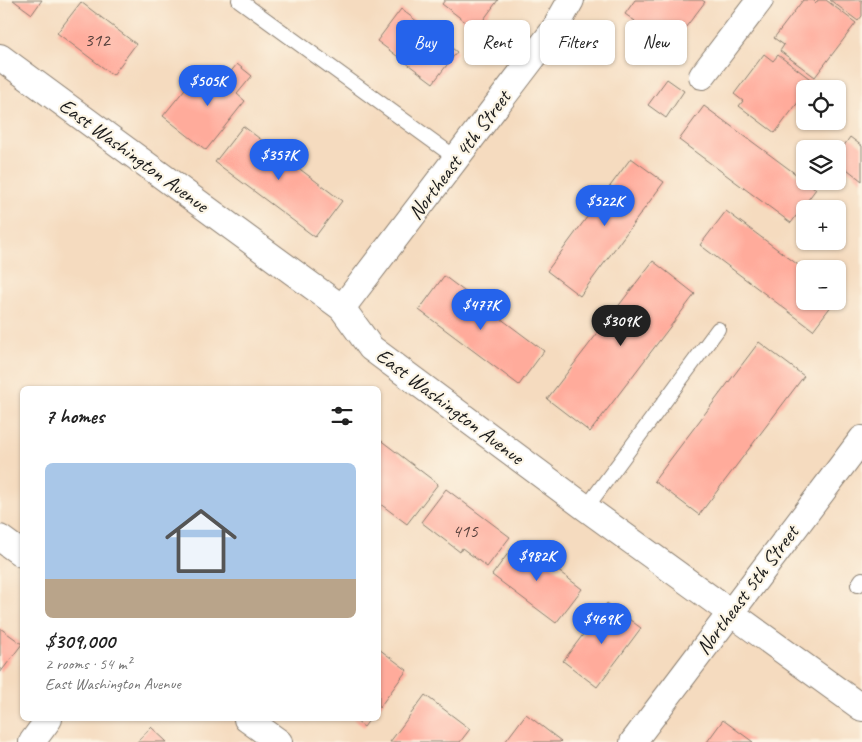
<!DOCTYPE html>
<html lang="en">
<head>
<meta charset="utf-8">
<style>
  :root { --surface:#fff; --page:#f2f2f2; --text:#222; --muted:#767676; --line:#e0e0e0; --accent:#2563eb }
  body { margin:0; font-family:Caveat,sans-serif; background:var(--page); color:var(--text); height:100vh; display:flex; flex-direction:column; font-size:19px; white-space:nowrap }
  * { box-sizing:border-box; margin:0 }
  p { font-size:16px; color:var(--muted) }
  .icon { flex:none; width:28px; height:28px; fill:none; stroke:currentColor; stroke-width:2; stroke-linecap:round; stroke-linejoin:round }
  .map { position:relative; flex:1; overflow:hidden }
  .side { position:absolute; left:20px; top:386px; width:361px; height:335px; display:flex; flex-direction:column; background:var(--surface); border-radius:8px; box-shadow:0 1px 4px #0004 }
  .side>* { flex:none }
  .hud { position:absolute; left:396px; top:20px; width:390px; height:45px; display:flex; gap:10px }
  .controls { position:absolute; left:796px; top:80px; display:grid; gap:10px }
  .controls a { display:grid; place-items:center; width:50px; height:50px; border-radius:8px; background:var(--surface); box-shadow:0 1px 4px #0004; font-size:25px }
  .price { position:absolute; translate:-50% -42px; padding:0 11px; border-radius:18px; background:var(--accent); color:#fff; font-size:16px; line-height:32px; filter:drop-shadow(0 1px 2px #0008) }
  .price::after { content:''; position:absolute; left:50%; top:30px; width:15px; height:11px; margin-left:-8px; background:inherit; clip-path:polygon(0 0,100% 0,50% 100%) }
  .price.selected { background:#222; color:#fff }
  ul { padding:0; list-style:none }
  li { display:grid; align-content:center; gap:10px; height:265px; padding:0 25px }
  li+li { border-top:1px solid var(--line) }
  li span { display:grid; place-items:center; height:155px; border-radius:8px; color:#555 }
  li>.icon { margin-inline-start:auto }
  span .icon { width:90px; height:90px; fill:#fffc; stroke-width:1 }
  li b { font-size:21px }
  h2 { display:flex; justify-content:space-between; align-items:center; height:60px; padding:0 25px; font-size:21px }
  .tag { padding:0 18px; border-radius:8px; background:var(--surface); box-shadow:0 1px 4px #0004; font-size:18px; line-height:45px }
  .tag.selected { background:var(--accent); color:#fff }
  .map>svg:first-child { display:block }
  .building { fill:#ffab9b }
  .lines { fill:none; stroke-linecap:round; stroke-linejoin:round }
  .lane-casing { stroke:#887c6e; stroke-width:16 }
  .street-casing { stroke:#887c6e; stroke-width:28 }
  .lane { stroke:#fff; stroke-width:14 }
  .street { stroke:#fff; stroke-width:26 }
  .labels { text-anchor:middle; stroke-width:4.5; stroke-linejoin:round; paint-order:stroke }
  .number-label { font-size:19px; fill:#55403c }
  .street-label { font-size:21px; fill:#1c1c1c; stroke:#fcf5e5 }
</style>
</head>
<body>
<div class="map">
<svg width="862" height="742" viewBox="0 0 862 742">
  <rect width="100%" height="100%" fill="#fcf5e5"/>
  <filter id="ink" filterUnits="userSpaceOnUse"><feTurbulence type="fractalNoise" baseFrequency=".02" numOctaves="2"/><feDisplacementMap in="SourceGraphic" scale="10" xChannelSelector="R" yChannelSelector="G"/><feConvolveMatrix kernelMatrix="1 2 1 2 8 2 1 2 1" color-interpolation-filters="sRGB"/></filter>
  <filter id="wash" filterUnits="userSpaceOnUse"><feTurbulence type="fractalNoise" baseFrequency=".0096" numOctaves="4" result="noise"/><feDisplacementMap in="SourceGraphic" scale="20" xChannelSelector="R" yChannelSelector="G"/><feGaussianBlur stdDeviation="1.12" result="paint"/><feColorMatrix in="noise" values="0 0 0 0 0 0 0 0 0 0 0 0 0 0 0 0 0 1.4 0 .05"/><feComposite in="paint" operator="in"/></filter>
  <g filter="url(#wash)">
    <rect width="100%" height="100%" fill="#f5dbbf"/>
    <g id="blocks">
      <!-- building -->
      <g class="building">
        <polygon points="13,0 42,0 32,14"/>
        <polygon points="445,0 498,0 476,30 442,4"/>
        <polygon points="635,0 702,0 705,2 666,53 631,26 635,21 625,14"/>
        <polygon points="803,0 813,0 816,3 818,0 826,0 856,23 815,77 780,51 784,45 774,38"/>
        <polygon points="830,0 862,0 862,16 858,21"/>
        <polygon points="81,2 136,44 113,75 57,33"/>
        <polygon points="401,9 457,52 433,83 377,41"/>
        <polygon points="764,54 773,61 778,55 813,81 808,89 805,89 805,93 775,133 739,106 743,101 734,94"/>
        <polygon points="237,64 252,76 237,94 245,101 206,150 163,116 197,74 216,90"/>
        <polygon points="667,79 684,91 666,118 648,105"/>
        <polygon points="704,106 816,189 791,223 679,140"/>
        <polygon points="243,126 342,201 315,237 215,162"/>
        <polygon points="850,137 862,146 862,181 838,162 838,154"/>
        <polygon points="631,158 664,182 580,296 547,271"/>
        <polygon points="726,211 805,270 805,301 835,301 813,330 700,245"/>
        <polygon points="653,261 695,294 590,432 547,399"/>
        <polygon points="444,276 544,351 519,385 419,310"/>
        <polygon points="759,342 804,376 699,515 654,481"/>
        <polygon points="379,439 438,484 407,524 379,503"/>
        <polygon points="446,489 510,537 487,567 462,548 460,552 421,522"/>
        <polygon points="518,540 582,589 556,623 492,575"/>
        <polygon points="607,603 641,628 597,687 563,661"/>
        <polygon points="0,628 22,644 0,673"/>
        <polygon points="379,649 407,670 379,708"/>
        <polygon points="425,695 470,729 460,742 390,742"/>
        <polygon points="526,714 561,741 560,742 505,742"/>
        <polygon points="353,719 370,719 364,727"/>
        <polygon points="723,720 753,742 707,742"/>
        <polygon points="151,727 167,742 137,742"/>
      </g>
    </g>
  </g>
  <g filter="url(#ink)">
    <use href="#blocks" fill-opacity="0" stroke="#887c6e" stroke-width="1"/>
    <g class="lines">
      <!-- lane casing -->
      <g class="lane-casing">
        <g id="lane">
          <polyline points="239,0 456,158"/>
          <polyline points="586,508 718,329"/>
          <polyline points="858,585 862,579"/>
        </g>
      </g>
      <!-- street casing -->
      <g class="street-casing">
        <g id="street">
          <polyline points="0,57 342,308 371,348 586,508 862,708"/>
          <polyline points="702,76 760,0"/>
          <polyline points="342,308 554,30 571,0"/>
          <polyline points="0,538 22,554"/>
          <polyline points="247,719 279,742"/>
          <polyline points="32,742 49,719"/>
          <polyline points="633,742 862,439"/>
        </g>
      </g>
      <!-- lane -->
      <use href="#lane" class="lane"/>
      <!-- street -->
      <use href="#street" class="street"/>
    </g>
  </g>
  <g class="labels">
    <!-- number labels -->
    <g class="number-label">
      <text x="97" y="46">312</text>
      <text x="465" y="537">415</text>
    </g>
    <!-- street labels -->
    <g class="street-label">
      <text transform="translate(134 155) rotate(36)" y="7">East Washington Avenue</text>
      <text transform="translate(459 155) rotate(-53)" y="7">Northeast 4th Street</text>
      <text transform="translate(450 406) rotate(37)" y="7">East Washington Avenue</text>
      <text transform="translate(747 590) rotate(-53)" y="7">Northeast 5th Street</text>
    </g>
  </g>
</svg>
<div class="controls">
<a><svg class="icon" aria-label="locate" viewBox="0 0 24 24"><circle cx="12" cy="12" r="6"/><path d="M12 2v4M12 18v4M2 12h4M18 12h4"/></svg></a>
<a><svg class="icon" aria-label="layers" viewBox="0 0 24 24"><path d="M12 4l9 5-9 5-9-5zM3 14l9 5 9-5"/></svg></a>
<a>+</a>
<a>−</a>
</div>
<b class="price" style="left:208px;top:107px">$505K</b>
<b class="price" style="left:279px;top:181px">$357K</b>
<b class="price" style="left:605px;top:227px">$522K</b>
<b class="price" style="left:481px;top:331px">$477K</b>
<b class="price selected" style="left:621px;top:347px">$309K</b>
<b class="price" style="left:537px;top:582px">$982K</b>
<b class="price" style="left:602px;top:645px">$469K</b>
<div class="hud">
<a class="tag selected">Buy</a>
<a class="tag">Rent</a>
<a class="tag">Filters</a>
<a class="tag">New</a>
</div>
<section class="side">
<h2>7 homes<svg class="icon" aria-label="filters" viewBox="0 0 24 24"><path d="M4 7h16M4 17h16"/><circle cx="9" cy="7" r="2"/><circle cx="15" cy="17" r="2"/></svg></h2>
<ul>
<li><span style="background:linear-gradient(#a9c7e8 75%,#b9a48a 0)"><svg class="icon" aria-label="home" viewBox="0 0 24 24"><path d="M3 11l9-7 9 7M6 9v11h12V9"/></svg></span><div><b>$309,000</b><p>2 rooms · 54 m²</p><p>East Washington Avenue</p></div></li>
</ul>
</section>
</div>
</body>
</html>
